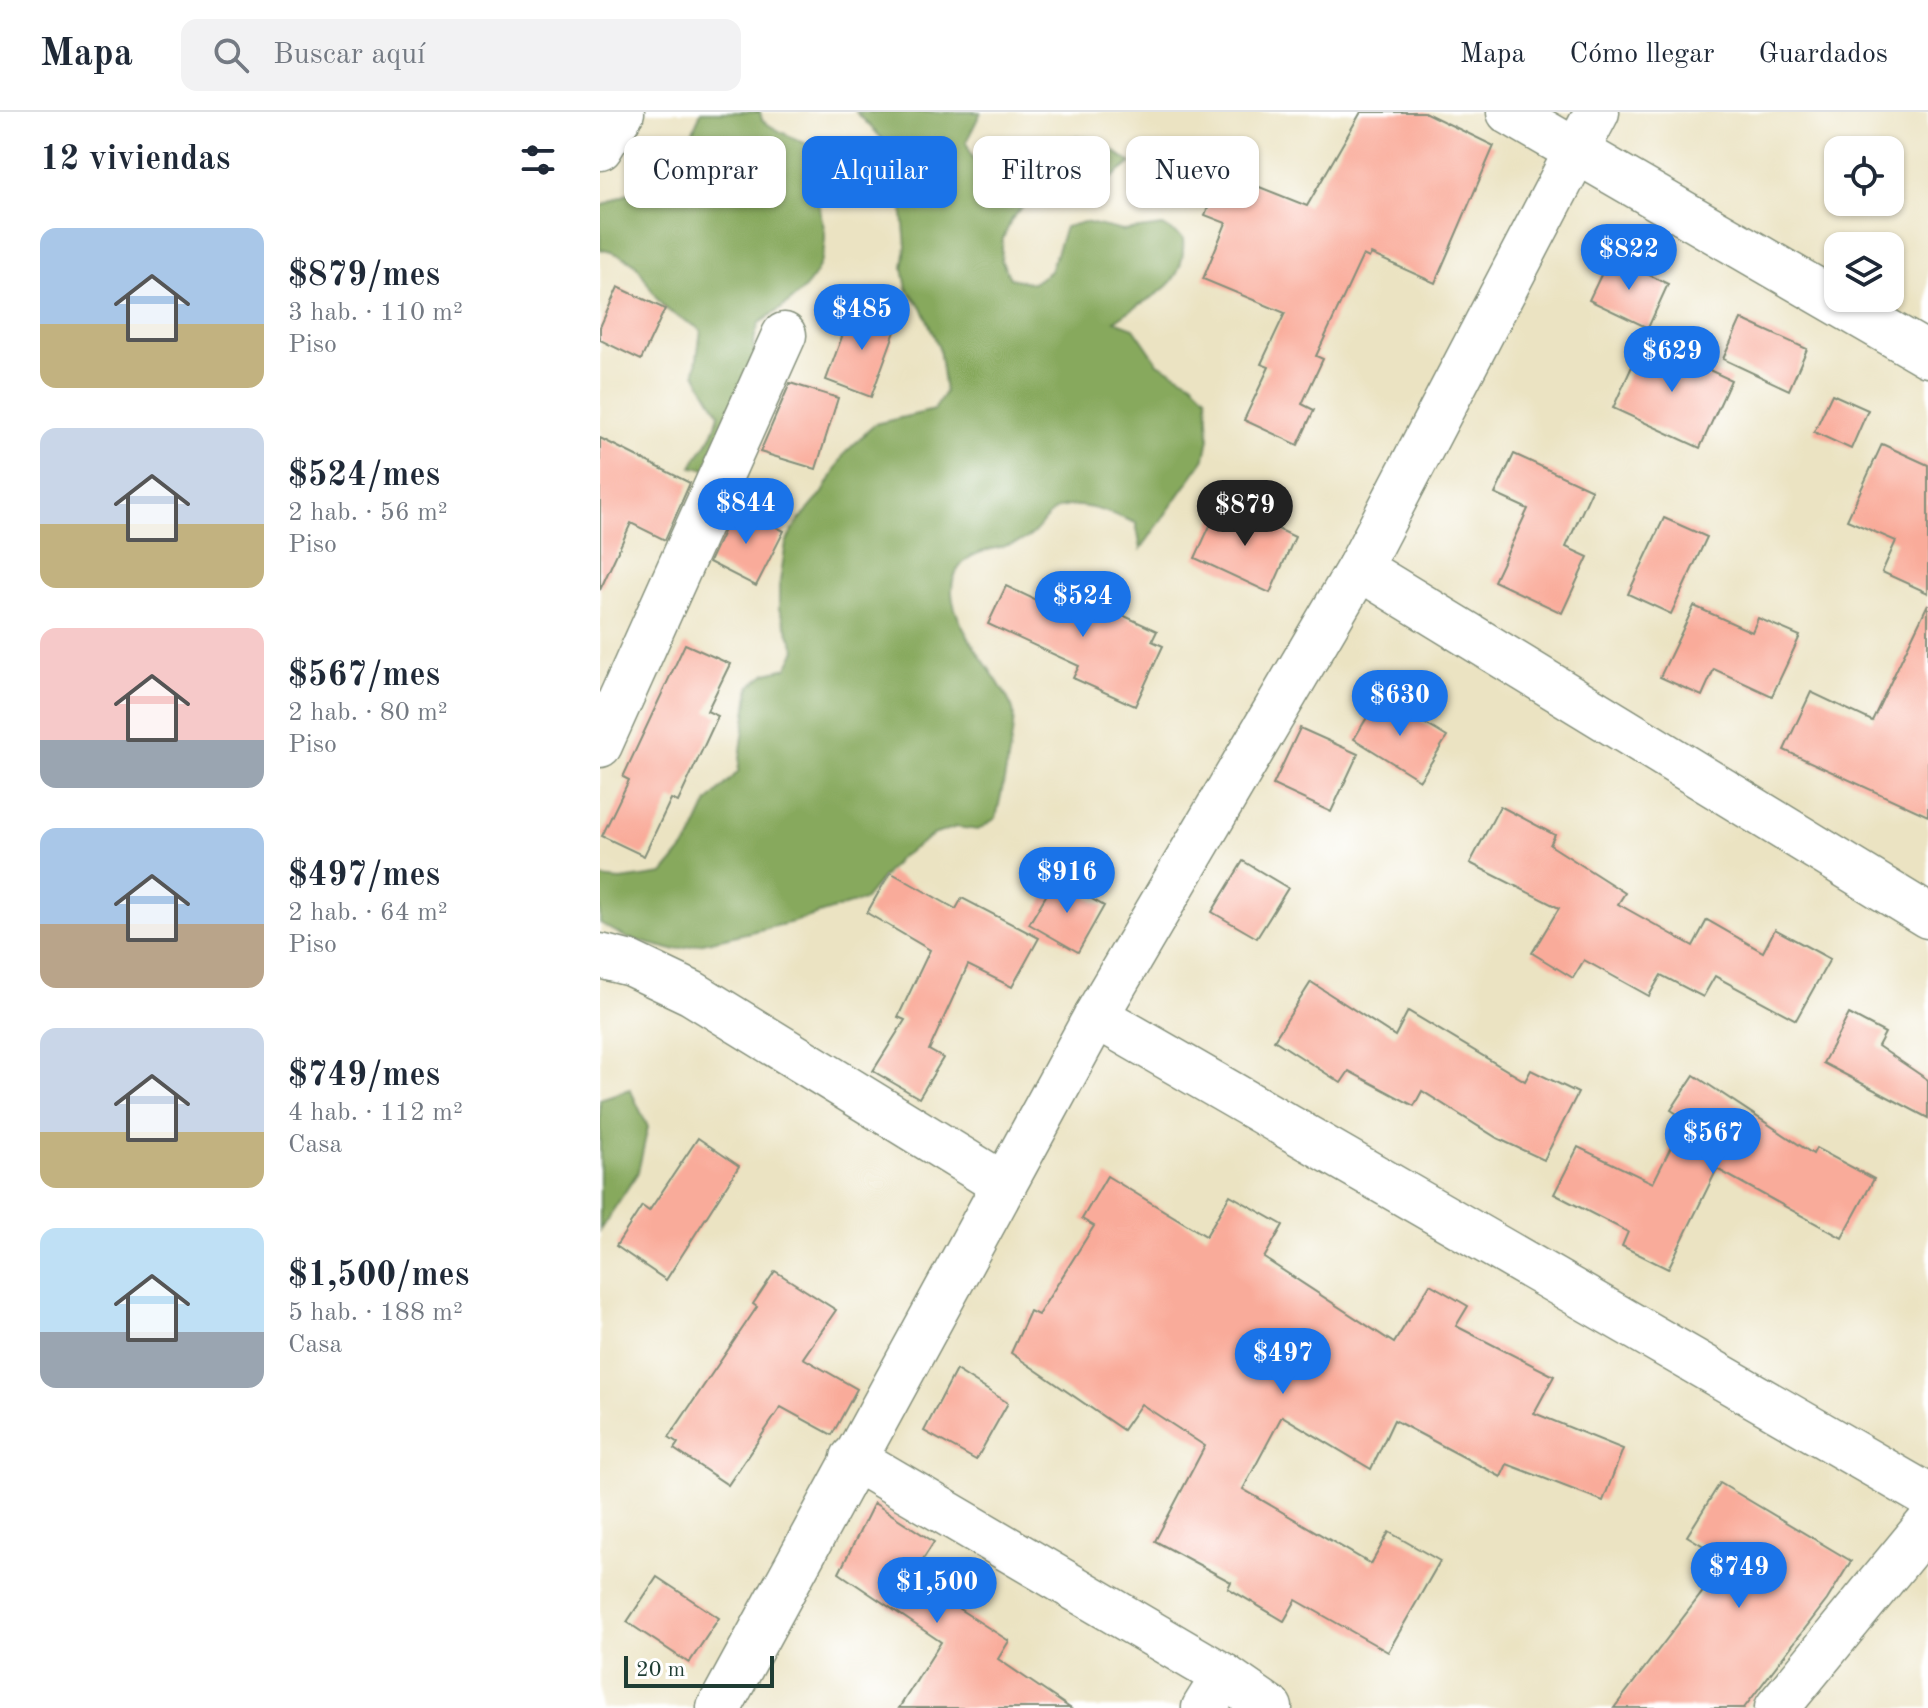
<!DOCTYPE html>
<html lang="es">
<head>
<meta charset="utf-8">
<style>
  :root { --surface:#fff; --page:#f2f2f3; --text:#1f2937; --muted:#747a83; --line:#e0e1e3; --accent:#1a73e8 }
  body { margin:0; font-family:"Old Standard TT",serif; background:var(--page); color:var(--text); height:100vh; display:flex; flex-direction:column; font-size:30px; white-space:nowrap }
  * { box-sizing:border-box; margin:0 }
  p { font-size:26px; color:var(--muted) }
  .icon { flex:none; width:44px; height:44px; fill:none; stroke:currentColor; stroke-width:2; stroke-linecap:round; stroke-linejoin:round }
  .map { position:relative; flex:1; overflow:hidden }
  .sheet { display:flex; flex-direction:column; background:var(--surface); width:600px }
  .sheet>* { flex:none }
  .hud { position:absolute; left:24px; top:24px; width:760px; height:72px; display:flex; gap:16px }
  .tools { position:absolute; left:1224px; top:24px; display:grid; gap:16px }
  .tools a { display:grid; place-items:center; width:80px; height:80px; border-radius:16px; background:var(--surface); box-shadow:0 2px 6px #0004; font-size:40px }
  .scale { position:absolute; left:24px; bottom:20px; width:150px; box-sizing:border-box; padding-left:8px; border:4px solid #1f3d34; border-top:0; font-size:22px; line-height:28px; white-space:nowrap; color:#1f3d34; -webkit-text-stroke:6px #fff; paint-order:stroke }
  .price { position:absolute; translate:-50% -68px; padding:0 18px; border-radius:28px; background:var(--accent); color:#fff; font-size:26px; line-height:52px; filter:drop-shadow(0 2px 4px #0008) }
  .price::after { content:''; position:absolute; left:50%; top:48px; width:24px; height:18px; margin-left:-12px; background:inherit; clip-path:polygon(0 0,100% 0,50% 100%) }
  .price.active { background:#222; color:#fff }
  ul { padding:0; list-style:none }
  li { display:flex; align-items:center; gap:24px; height:200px; padding:0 40px }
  li span { display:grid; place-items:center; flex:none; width:224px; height:160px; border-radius:16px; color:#555 }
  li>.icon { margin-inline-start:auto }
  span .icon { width:96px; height:96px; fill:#fffc; stroke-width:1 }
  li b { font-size:34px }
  h2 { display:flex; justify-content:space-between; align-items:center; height:96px; padding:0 40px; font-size:34px }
  .chip { padding:0 28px; border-radius:16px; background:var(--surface); box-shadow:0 2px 6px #0004; font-size:28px; line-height:72px }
  .chip.active { background:var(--accent); color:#fff }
  header { display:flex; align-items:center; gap:48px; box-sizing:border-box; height:112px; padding:0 40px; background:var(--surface); border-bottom:2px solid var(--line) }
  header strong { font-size:38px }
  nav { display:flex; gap:44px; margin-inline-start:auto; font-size:28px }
  .search { width:560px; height:72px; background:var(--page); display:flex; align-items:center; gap:20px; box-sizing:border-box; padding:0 28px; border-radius:16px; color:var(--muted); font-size:30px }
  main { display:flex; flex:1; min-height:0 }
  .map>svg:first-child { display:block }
  .forest { fill:#87a95d; stroke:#537348; stroke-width:2 }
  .building { fill:#f9ab9a }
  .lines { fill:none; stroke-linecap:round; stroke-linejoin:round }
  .minor-casing { stroke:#85907b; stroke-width:47 }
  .minor { stroke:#fff; stroke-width:44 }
</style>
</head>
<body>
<header>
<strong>Mapa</strong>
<div class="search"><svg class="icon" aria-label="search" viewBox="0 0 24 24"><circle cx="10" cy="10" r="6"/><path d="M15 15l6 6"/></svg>Buscar aquí</div>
<nav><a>Mapa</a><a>Cómo llegar</a><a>Guardados</a></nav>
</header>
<main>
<section class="sheet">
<h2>12 viviendas<svg class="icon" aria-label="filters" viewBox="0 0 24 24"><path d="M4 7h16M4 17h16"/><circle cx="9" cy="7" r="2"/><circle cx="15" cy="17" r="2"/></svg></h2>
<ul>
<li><span style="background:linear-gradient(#a9c7e8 60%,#c2b280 0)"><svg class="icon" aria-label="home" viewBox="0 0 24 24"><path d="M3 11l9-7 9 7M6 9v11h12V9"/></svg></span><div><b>$879/mes</b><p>3 hab. · 110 m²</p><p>Piso</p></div></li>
<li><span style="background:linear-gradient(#c9d6e8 60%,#c2b280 0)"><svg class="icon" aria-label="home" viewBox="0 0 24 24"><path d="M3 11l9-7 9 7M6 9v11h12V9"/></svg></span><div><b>$524/mes</b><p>2 hab. · 56 m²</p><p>Piso</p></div></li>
<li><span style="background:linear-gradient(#f6c9c9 70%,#9aa5b1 0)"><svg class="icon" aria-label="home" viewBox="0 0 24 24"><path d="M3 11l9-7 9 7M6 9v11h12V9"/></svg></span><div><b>$567/mes</b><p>2 hab. · 80 m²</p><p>Piso</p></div></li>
<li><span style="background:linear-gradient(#a9c7e8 60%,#b9a48a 0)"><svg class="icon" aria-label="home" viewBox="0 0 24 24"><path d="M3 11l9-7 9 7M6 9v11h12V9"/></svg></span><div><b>$497/mes</b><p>2 hab. · 64 m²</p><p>Piso</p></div></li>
<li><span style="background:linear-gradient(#c9d6e8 65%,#c2b280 0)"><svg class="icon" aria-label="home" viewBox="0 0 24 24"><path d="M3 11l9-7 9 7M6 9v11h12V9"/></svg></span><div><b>$749/mes</b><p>4 hab. · 112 m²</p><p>Casa</p></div></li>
<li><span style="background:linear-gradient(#bfe0f5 65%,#9aa5b1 0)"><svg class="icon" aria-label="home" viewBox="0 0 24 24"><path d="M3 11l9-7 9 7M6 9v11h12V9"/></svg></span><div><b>$1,500/mes</b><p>5 hab. · 188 m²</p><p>Casa</p></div></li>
</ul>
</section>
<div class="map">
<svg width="1328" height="1596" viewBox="0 0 1328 1596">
  <rect width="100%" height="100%" fill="#fff"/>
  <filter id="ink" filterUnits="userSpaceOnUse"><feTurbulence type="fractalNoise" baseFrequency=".0125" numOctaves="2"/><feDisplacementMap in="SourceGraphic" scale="16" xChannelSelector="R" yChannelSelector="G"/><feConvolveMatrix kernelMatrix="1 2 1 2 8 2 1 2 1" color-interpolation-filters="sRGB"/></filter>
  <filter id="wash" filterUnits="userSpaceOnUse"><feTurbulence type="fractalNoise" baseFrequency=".006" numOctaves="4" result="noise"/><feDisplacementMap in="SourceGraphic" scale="32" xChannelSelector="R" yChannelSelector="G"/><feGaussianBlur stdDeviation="1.8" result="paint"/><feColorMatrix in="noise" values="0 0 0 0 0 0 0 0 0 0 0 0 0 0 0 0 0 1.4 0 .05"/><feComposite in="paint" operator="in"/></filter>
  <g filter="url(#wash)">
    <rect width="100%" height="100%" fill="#ebe3c2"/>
    <!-- forest -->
    <g class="forest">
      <path d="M 101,0 L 160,0 L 162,8 C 184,26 210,29 232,47 C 229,60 220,78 219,89 C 218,101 226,114 225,126 C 224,169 192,190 159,211 L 153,231 L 164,293 L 115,358 L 92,355 C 103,333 115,325 119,301 L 95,261 L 101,218 C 91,210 72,204 63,194 C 36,163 50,149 0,137 L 0,95 L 62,65 L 81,48 Z"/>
      <path d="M 256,0 L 381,0 L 366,30 L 374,48 C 420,52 453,15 492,27 C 505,32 519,43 531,51 L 497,77 L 426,91 L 412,107 L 403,126 L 401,148 L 410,166 L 433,171 L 450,159 L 465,115 L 484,110 L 523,119 L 563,114 L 583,126 C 587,179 549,182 515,209 L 534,216 L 558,251 L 592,270 L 607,285 L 609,326 L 605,346 L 541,437 L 536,411 C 515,403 475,385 454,399 C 444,406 439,418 429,425 C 412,437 378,434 362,452 C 325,492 400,560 413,598 C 417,611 400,688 396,706 L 378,718 L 356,715 L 333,723 L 298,747 L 264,788 L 193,810 L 73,838 L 27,826 L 0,811 L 0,766 L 21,768 L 63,762 L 90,729 L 108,690 L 138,660 L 150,574 L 167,561 L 187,556 L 196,538 L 179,497 L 179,475 L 186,431 L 196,412 L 223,381 L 244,342 L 275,312 L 334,298 L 345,280 L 339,236 L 322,195 L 307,177 L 303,156 L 306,134 L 302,92 L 311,74 L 316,51 L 295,40 Z"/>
      <polygon points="30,977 48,1015 38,1060 0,1118 0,987"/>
    </g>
    <g id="blocks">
      <!-- building -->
      <g class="building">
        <polygon points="761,0 824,0 894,34 835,171 771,142 769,146 763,143 716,244 723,247 702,292 714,298 698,333 644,308 669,255 661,252 685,201 603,167 626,111 605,103 622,60 707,94"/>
        <polygon points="1010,144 1068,172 1048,216 989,188"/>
        <polygon points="18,175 65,197 41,248 0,228 0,215"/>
        <polygon points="253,195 298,211 271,285 226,268"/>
        <polygon points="1141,207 1207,237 1189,278 1123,247"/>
        <polygon points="1044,228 1131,268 1100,336 1013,296"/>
        <polygon points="190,271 238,286 216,357 160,340"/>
        <polygon points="1232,282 1268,298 1251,337 1214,320"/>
        <polygon points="0,326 90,371 65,428 31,411 0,478"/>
        <polygon points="1282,332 1328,353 1328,481 1282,460 1296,429 1247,408"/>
        <polygon points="914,342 992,378 966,435 988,445 962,501 894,469 928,397 895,382"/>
        <polygon points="621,390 695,425 670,481 595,446"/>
        <polygon points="135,394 184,419 156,474 109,450"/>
        <polygon points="1064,406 1107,425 1071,502 1028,482"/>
        <polygon points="453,471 557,519 552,529 563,534 535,594 473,566 479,554 388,512 406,474 442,491"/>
        <polygon points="1328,492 1328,704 1184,638 1211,580 1272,609"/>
        <polygon points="1094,494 1152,520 1158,506 1200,524 1172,584 1114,557 1102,584 1060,565"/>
        <polygon points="85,532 130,552 107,599 118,604 78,690 71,687 44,744 2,724 29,668 23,665"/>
        <polygon points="780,584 847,625 820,668 754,627"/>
        <polygon points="700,616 758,642 731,700 673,673"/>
        <polygon points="900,694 955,723 950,733 1025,781 1018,792 1093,834 1107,808 1163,840 1175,817 1230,847 1196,908 1115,864 1103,885 1061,863 1049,884 984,848 973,866 932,841 959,796 870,751"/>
        <polygon points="643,749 688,776 657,826 612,800"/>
        <polygon points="290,760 356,797 362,786 439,826 412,875 368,853 329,938 343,946 319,986 273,959 305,908 298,905 330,838 267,801"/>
        <polygon points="456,767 504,794 478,840 429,812"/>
        <polygon points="711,870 795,924 808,899 925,969 931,958 978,981 944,1048 897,1026 822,979 814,994 749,959 741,971 674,928"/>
        <polygon points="1249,902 1285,921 1278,934 1328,968 1328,1006 1223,951"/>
        <polygon points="1094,963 1213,1042 1216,1036 1274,1067 1242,1126 1117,1057 1068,1157 1022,1134 1028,1120 954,1082 978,1035 1053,1071 1085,1007 1071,998"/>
        <polygon points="98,1026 139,1054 66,1168 16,1134 42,1094 49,1099"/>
        <polygon points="507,1064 606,1124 630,1083 683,1113 664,1146 794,1231 830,1172 868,1194 856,1214 954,1264 934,1301 1023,1337 1003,1389 907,1352 901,1365 794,1308 771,1357 682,1304 643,1377 771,1452 789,1420 840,1449 788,1540 696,1488 684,1509 628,1476 631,1470 555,1429 605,1334 541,1292 523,1318 411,1241 430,1199 438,1203 494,1114 482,1107"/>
        <polygon points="175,1159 236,1198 203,1246 257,1277 232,1323 181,1295 128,1373 74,1337 78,1331 69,1325 157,1195 153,1192"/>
        <polygon points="356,1258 408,1291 376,1348 324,1319"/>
        <polygon points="1120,1371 1251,1449 1227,1488 1144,1596 1014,1596 1127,1448 1087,1424"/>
        <polygon points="274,1391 334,1430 311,1466 409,1529 398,1547 470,1596 299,1596 341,1530 239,1461"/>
        <polygon points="57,1465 119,1506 89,1551 27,1510"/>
      </g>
    </g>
  </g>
  <g filter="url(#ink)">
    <use href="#blocks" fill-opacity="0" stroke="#85907b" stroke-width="2"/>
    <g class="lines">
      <!-- minor casing -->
      <g class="minor-casing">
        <g id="minor">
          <polyline points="909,0 1328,243"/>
          <polyline points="0,36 22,0"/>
          <polyline points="759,456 1328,804"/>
          <polyline points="0,633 184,223"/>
          <polyline points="0,844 31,852 92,881 404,1073"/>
          <polyline points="496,904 1328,1384"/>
          <polyline points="253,1346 624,1564 670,1596"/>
          <polyline points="119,1596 496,904 759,456 997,0"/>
          <polyline points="604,1596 624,1564"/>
          <polyline points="1177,1596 1328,1412"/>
        </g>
      </g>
      <!-- minor -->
      <use href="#minor" class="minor"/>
    </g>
  </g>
</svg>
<div class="tools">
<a><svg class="icon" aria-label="locate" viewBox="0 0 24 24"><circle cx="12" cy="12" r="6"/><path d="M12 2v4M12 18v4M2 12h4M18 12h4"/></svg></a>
<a><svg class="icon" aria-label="layers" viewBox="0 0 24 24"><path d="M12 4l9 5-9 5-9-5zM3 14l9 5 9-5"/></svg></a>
</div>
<div class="scale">20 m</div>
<b class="price" style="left:1029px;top:180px">$822</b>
<b class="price" style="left:262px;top:240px">$485</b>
<b class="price" style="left:1072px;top:282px">$629</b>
<b class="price" style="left:146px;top:434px">$844</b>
<b class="price active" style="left:645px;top:436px">$879</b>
<b class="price" style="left:483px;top:527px">$524</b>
<b class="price" style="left:800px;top:626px">$630</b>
<b class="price" style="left:467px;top:803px">$916</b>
<b class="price" style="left:1113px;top:1064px">$567</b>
<b class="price" style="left:683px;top:1284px">$497</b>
<b class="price" style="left:1139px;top:1498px">$749</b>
<b class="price" style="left:337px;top:1513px">$1,500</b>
<div class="hud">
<a class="chip">Comprar</a>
<a class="chip active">Alquilar</a>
<a class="chip">Filtros</a>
<a class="chip">Nuevo</a>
</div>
</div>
</main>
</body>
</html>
